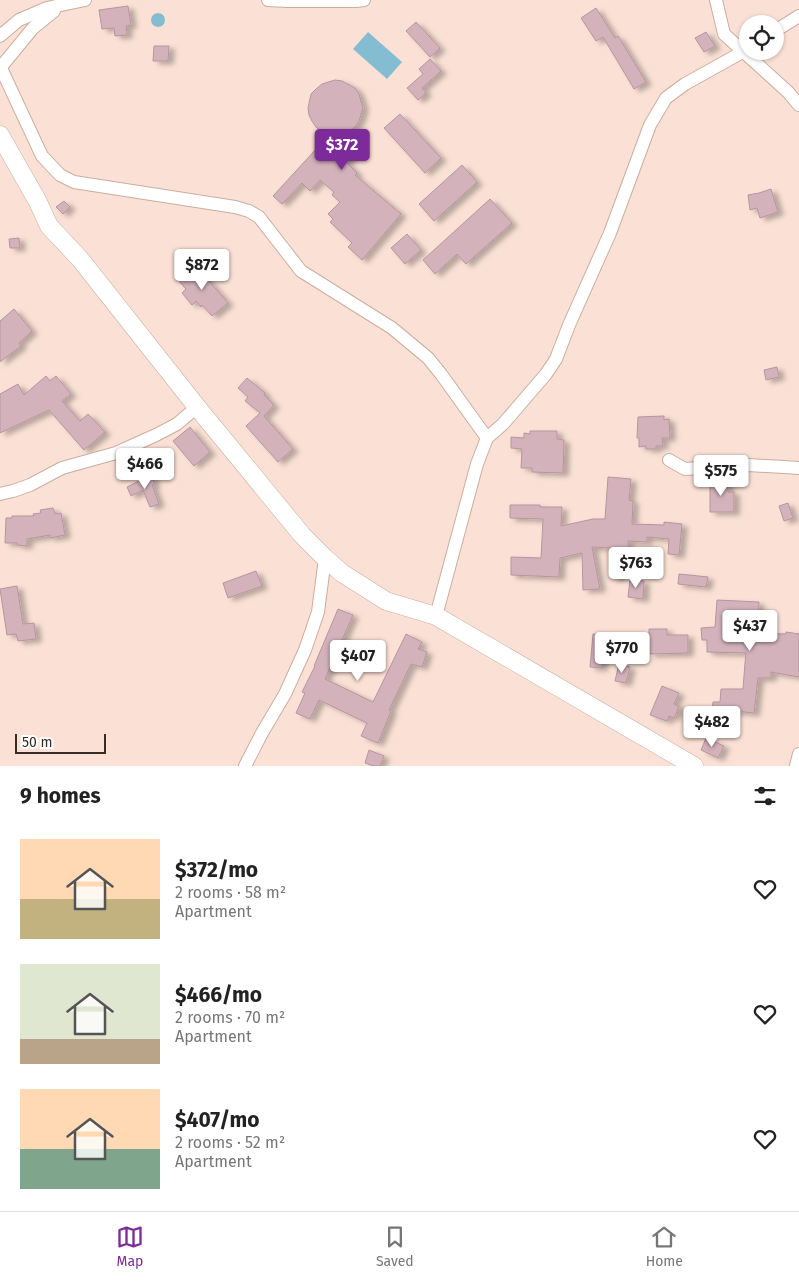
<!DOCTYPE html>
<html lang="en">
<head>
<meta charset="utf-8">
<style>
  :root { --surface:#fff; --page:#f6f6f6; --text:#222; --muted:#767676; --line:#e0e0e0; --accent:#7d2a9a }
  body { margin:0; font-family:"Fira Sans",sans-serif; background:var(--page); color:var(--text); height:100vh; display:flex; flex-direction:column; font-size:19px; white-space:nowrap }
  * { box-sizing:border-box; margin:0 }
  p { font-size:16px; color:var(--muted) }
  .icon { flex:none; width:28px; height:28px; fill:none; stroke:currentColor; stroke-width:2; stroke-linecap:round; stroke-linejoin:round }
  .map { position:relative; height:766px; overflow:hidden }
  .sheet { display:flex; flex-direction:column; background:var(--surface); flex:1 }
  .sheet>* { flex:none }
  .buttons { position:absolute; left:739px; top:15px; display:grid; gap:10px }
  .buttons a { display:grid; place-items:center; width:45px; height:45px; border-radius:50%; background:var(--surface); box-shadow:0 1px 4px #0004; font-size:25px }
  .scale { position:absolute; left:15px; bottom:12px; width:91px; box-sizing:border-box; padding-left:5px; border:2px solid #362b25; border-top:0; font-size:14px; line-height:18px; white-space:nowrap; color:#362b25; -webkit-text-stroke:4px #fff; paint-order:stroke }
  .price { position:absolute; translate:-50% -42px; padding:0 11px; border-radius:5px; background:#fff; color:#222; font-size:16px; line-height:32px; filter:drop-shadow(0 1px 2px #0008) }
  .price::after { content:''; position:absolute; left:50%; top:30px; width:15px; height:11px; margin-left:-8px; background:inherit; clip-path:polygon(0 0,100% 0,50% 100%) }
  .price.selected { background:var(--accent); color:#fff }
  ul { padding:0; list-style:none }
  li { display:flex; align-items:center; gap:15px; height:125px; padding:0 20px }
  li span { display:grid; place-items:center; flex:none; width:140px; height:100px; border-radius:0px; color:#555 }
  li>.icon { margin-inline-start:auto }
  span .icon { width:60px; height:60px; fill:#fffc; stroke-width:1 }
  li b { font-size:21px }
  h2 { display:flex; justify-content:space-between; align-items:center; height:60px; padding:0 20px; font-size:21px }
  .tabs { display:flex; justify-content:space-around; align-items:center; height:70px; border-top:1px solid var(--line); background:var(--surface); font-size:14px; color:var(--muted) }
  .tabs a { display:grid; justify-items:center; gap:2px }
  .tabs .selected { color:var(--accent) }
  .map>svg:first-child { display:block }
  .water { fill:#84bcd2 }
  .building { fill:#d4b2bc; stroke:#b5959e; filter:url(#shadow) }
  .lines { fill:none; stroke-linecap:round; stroke-linejoin:round }
  .street-casing { stroke:#cbad9f; stroke-width:14 }
  .secondary-casing { stroke:#cbad9f; stroke-width:19 }
  .street { stroke:#fff; stroke-width:12 }
  .secondary { stroke:#fff; stroke-width:18 }
</style>
</head>
<body>
<div class="map">
<svg width="799" height="766" viewBox="0 0 799 766">
  <defs>
    <filter id="shadow"><feDropShadow dx="5.5" dy="3" stdDeviation="2.5" flood-color="#0004"/></filter>
  </defs>
  <rect width="100%" height="100%" fill="#fbe1d5"/>
  <!-- water -->
  <g class="water">
    <circle cx="158" cy="20" r="7"/>
    <polygon points="368,32 402,62 387,79 353,49"/>
  </g>
  <!-- building -->
  <g class="building">
    <polygon points="128,6 131,25 126,26 127,35 115,36 114,28 102,29 99,10"/>
    <polygon points="596,8 615,38 618,36 646,82 634,89 603,37 596,41 581,18"/>
    <polygon points="416,22 440,48 430,57 406,31"/>
    <polygon points="706,32 715,46 704,52 695,38"/>
    <polygon points="154,46 169,46 168,61 153,61"/>
    <polygon points="430,59 441,71 422,88 426,93 418,100 407,88 423,74 419,69"/>
    <polygon points="335,80 342,81 355,88 359,94 363,108 359,121 355,127 349,131 333,138 352,156 346,162 357,173 355,175 401,214 362,260 348,247 352,243 330,222 333,219 328,214 340,202 332,195 334,192 320,180 310,191 302,183 282,204 273,196 328,136 316,127 312,121 309,115 308,108 311,94 316,89 322,84"/>
    <polygon points="400,114 441,158 425,173 384,128"/>
    <polygon points="462,165 477,182 434,221 419,204"/>
    <polygon points="771,189 778,212 760,218 757,208 750,210 748,195 759,193"/>
    <polygon points="490,199 512,223 466,264 457,254 435,274 423,260"/>
    <polygon points="64,201 70,207 63,214 56,207"/>
    <polygon points="407,234 421,250 405,264 391,248"/>
    <polygon points="19,238 20,248 10,248 9,239"/>
    <polygon points="195,265 228,303 212,316 202,305 201,307 196,301 192,305 182,293 186,289 178,280"/>
    <polygon points="14,309 32,331 19,343 21,346 0,362 0,321"/>
    <polygon points="777,367 779,377 766,380 764,370"/>
    <polygon points="46,376 50,381 56,376 71,394 62,401 80,421 88,414 105,432 84,450 49,410 0,433 0,394 18,384 24,395"/>
    <polygon points="247,378 265,393 264,395 274,405 264,416 293,449 278,462 246,426 260,413 245,401 248,397 238,388"/>
    <polygon points="664,416 664,420 669,419 670,438 662,438 663,446 656,446 656,449 646,449 646,446 639,447 639,438 637,438 638,417"/>
    <polygon points="190,427 210,452 194,466 173,441"/>
    <polygon points="530,431 557,431 557,439 564,440 563,473 532,472 532,468 521,468 522,449 511,448 511,437 524,438 524,433 530,434"/>
    <polygon points="151,475 155,484 152,485 159,504 150,507 143,490 131,496 127,487"/>
    <polygon points="608,477 631,479 629,500 633,501 632,524 664,525 664,522 682,524 679,555 668,554 669,539 647,537 647,542 628,541 628,549 622,549 621,578 612,578 613,548 592,547 600,589 583,590 582,553 560,558 559,577 511,575 511,557 541,558 543,519 510,518 510,505 540,505 540,507 562,507 561,526 593,519 605,519"/>
    <polygon points="728,479 728,492 734,492 734,512 710,512 710,480"/>
    <polygon points="788,503 793,518 784,521 779,506"/>
    <polygon points="53,508 55,514 61,513 65,535 50,538 50,535 27,539 27,546 17,545 17,543 5,543 6,518 12,518 12,516 34,516 33,514 41,513 40,510"/>
    <polygon points="256,571 262,586 228,598 223,583"/>
    <polygon points="679,574 708,577 706,587 678,584"/>
    <polygon points="630,580 644,581 643,599 628,597"/>
    <polygon points="17,586 23,624 34,623 36,639 18,641 16,634 7,635 0,589"/>
    <polygon points="717,600 759,602 757,633 786,634 786,632 799,634 799,677 771,672 771,678 758,678 754,713 734,711 734,713 712,711 713,702 720,702 721,689 743,689 745,663 746,653 707,652 707,640 702,640 701,628 715,627"/>
    <polygon points="338,609 353,615 325,679 373,702 406,634 422,642 418,649 427,652 422,667 411,664 389,710 391,711 378,743 361,736 367,723 319,700 310,719 296,713 305,693 302,692 315,666 314,666"/>
    <polygon points="649,629 667,629 667,635 688,635 688,653 649,654"/>
    <polygon points="593,634 604,635 602,668 590,667"/>
    <polygon points="619,664 630,667 626,683 615,681"/>
    <polygon points="662,686 679,693 674,704 679,707 674,718 669,716 667,721 650,715"/>
    <polygon points="706,738 724,746 718,758 701,750"/>
    <polygon points="369,750 384,756 380,766 374,766 365,763"/>
  </g>
  <g class="lines">
    <!-- street casing -->
    <g class="street-casing">
      <g id="street">
        <polyline points="268,0 287,1 356,1 364,0"/>
        <polyline points="716,0 724,34 788,92 799,105"/>
        <polyline points="775,31 799,16"/>
        <polyline points="0,36 19,20 47,8 85,0"/>
        <polyline points="0,66 42,156 60,175 74,182 235,207 249,211 259,217 301,271 392,328 428,358 441,374 487,438"/>
        <polyline points="1,67 33,28 54,11"/>
        <polyline points="669,460 685,469 748,465 784,467 799,468"/>
        <polyline points="0,494 13,491 30,485 62,468 116,453 156,435 177,424 197,407"/>
        <polyline points="436,616 477,464 487,438 503,424 546,374 556,359 569,325 610,233 650,125 666,98 685,84 748,49"/>
        <polyline points="245,766 262,733 285,694 305,650 318,612 325,558"/>
        <polyline points="796,766 799,754"/>
      </g>
    </g>
    <!-- secondary casing -->
    <g class="secondary-casing">
      <polyline id="secondary" points="0,135 38,202 49,226 80,259 197,407 302,535 325,558 342,573 386,601 436,616 694,766"/>
    </g>
    <!-- street -->
    <use href="#street" class="street"/>
    <!-- secondary -->
    <use href="#secondary" class="secondary"/>
  </g>
</svg>
<div class="buttons">
<a><svg class="icon" aria-label="locate" viewBox="0 0 24 24"><circle cx="12" cy="12" r="6"/><path d="M12 2v4M12 18v4M2 12h4M18 12h4"/></svg></a>
</div>
<div class="scale">50 m</div>
<b class="price selected" style="left:342px;top:171px">$372</b>
<b class="price" style="left:202px;top:291px">$872</b>
<b class="price" style="left:145px;top:490px">$466</b>
<b class="price" style="left:721px;top:497px">$575</b>
<b class="price" style="left:636px;top:589px">$763</b>
<b class="price" style="left:750px;top:652px">$437</b>
<b class="price" style="left:622px;top:674px">$770</b>
<b class="price" style="left:358px;top:682px">$407</b>
<b class="price" style="left:712px;top:748px">$482</b>
</div>
<section class="sheet">
<h2>9 homes<svg class="icon" aria-label="filters" viewBox="0 0 24 24"><path d="M4 7h16M4 17h16"/><circle cx="9" cy="7" r="2"/><circle cx="15" cy="17" r="2"/></svg></h2>
<ul>
<li><span style="background:linear-gradient(#ffd9b3 60%,#c2b280 0)"><svg class="icon" aria-label="home" viewBox="0 0 24 24"><path d="M3 11l9-7 9 7M6 9v11h12V9"/></svg></span><div><b>$372/mo</b><p>2 rooms · 58 m²</p><p>Apartment</p></div><svg class="icon" aria-label="heart" viewBox="0 0 24 24"><path d="M12 20l-8-8c-3-5 5-10 8-4 3-6 11-1 8 4z"/></svg></li>
<li><span style="background:linear-gradient(#dfe7d0 75%,#b9a48a 0)"><svg class="icon" aria-label="home" viewBox="0 0 24 24"><path d="M3 11l9-7 9 7M6 9v11h12V9"/></svg></span><div><b>$466/mo</b><p>2 rooms · 70 m²</p><p>Apartment</p></div><svg class="icon" aria-label="heart" viewBox="0 0 24 24"><path d="M12 20l-8-8c-3-5 5-10 8-4 3-6 11-1 8 4z"/></svg></li>
<li><span style="background:linear-gradient(#ffd9b3 60%,#7fa58c 0)"><svg class="icon" aria-label="home" viewBox="0 0 24 24"><path d="M3 11l9-7 9 7M6 9v11h12V9"/></svg></span><div><b>$407/mo</b><p>2 rooms · 52 m²</p><p>Apartment</p></div><svg class="icon" aria-label="heart" viewBox="0 0 24 24"><path d="M12 20l-8-8c-3-5 5-10 8-4 3-6 11-1 8 4z"/></svg></li>
</ul>
</section>
<nav class="tabs">
<a class="selected"><svg class="icon" aria-label="map" viewBox="0 0 24 24"><path d="M3 6l6-2 6 2 6-2v14l-6 2-6-2-6 2zM9 4v14M15 6v14"/></svg>Map</a>
<a><svg class="icon" aria-label="saved" viewBox="0 0 24 24"><path d="M7 4h10v16l-5-4-5 4z"/></svg>Saved</a>
<a><svg class="icon" aria-label="home" viewBox="0 0 24 24"><path d="M3 11l9-7 9 7M6 9v11h12V9"/></svg>Home</a>
</nav>
</body>
</html>
